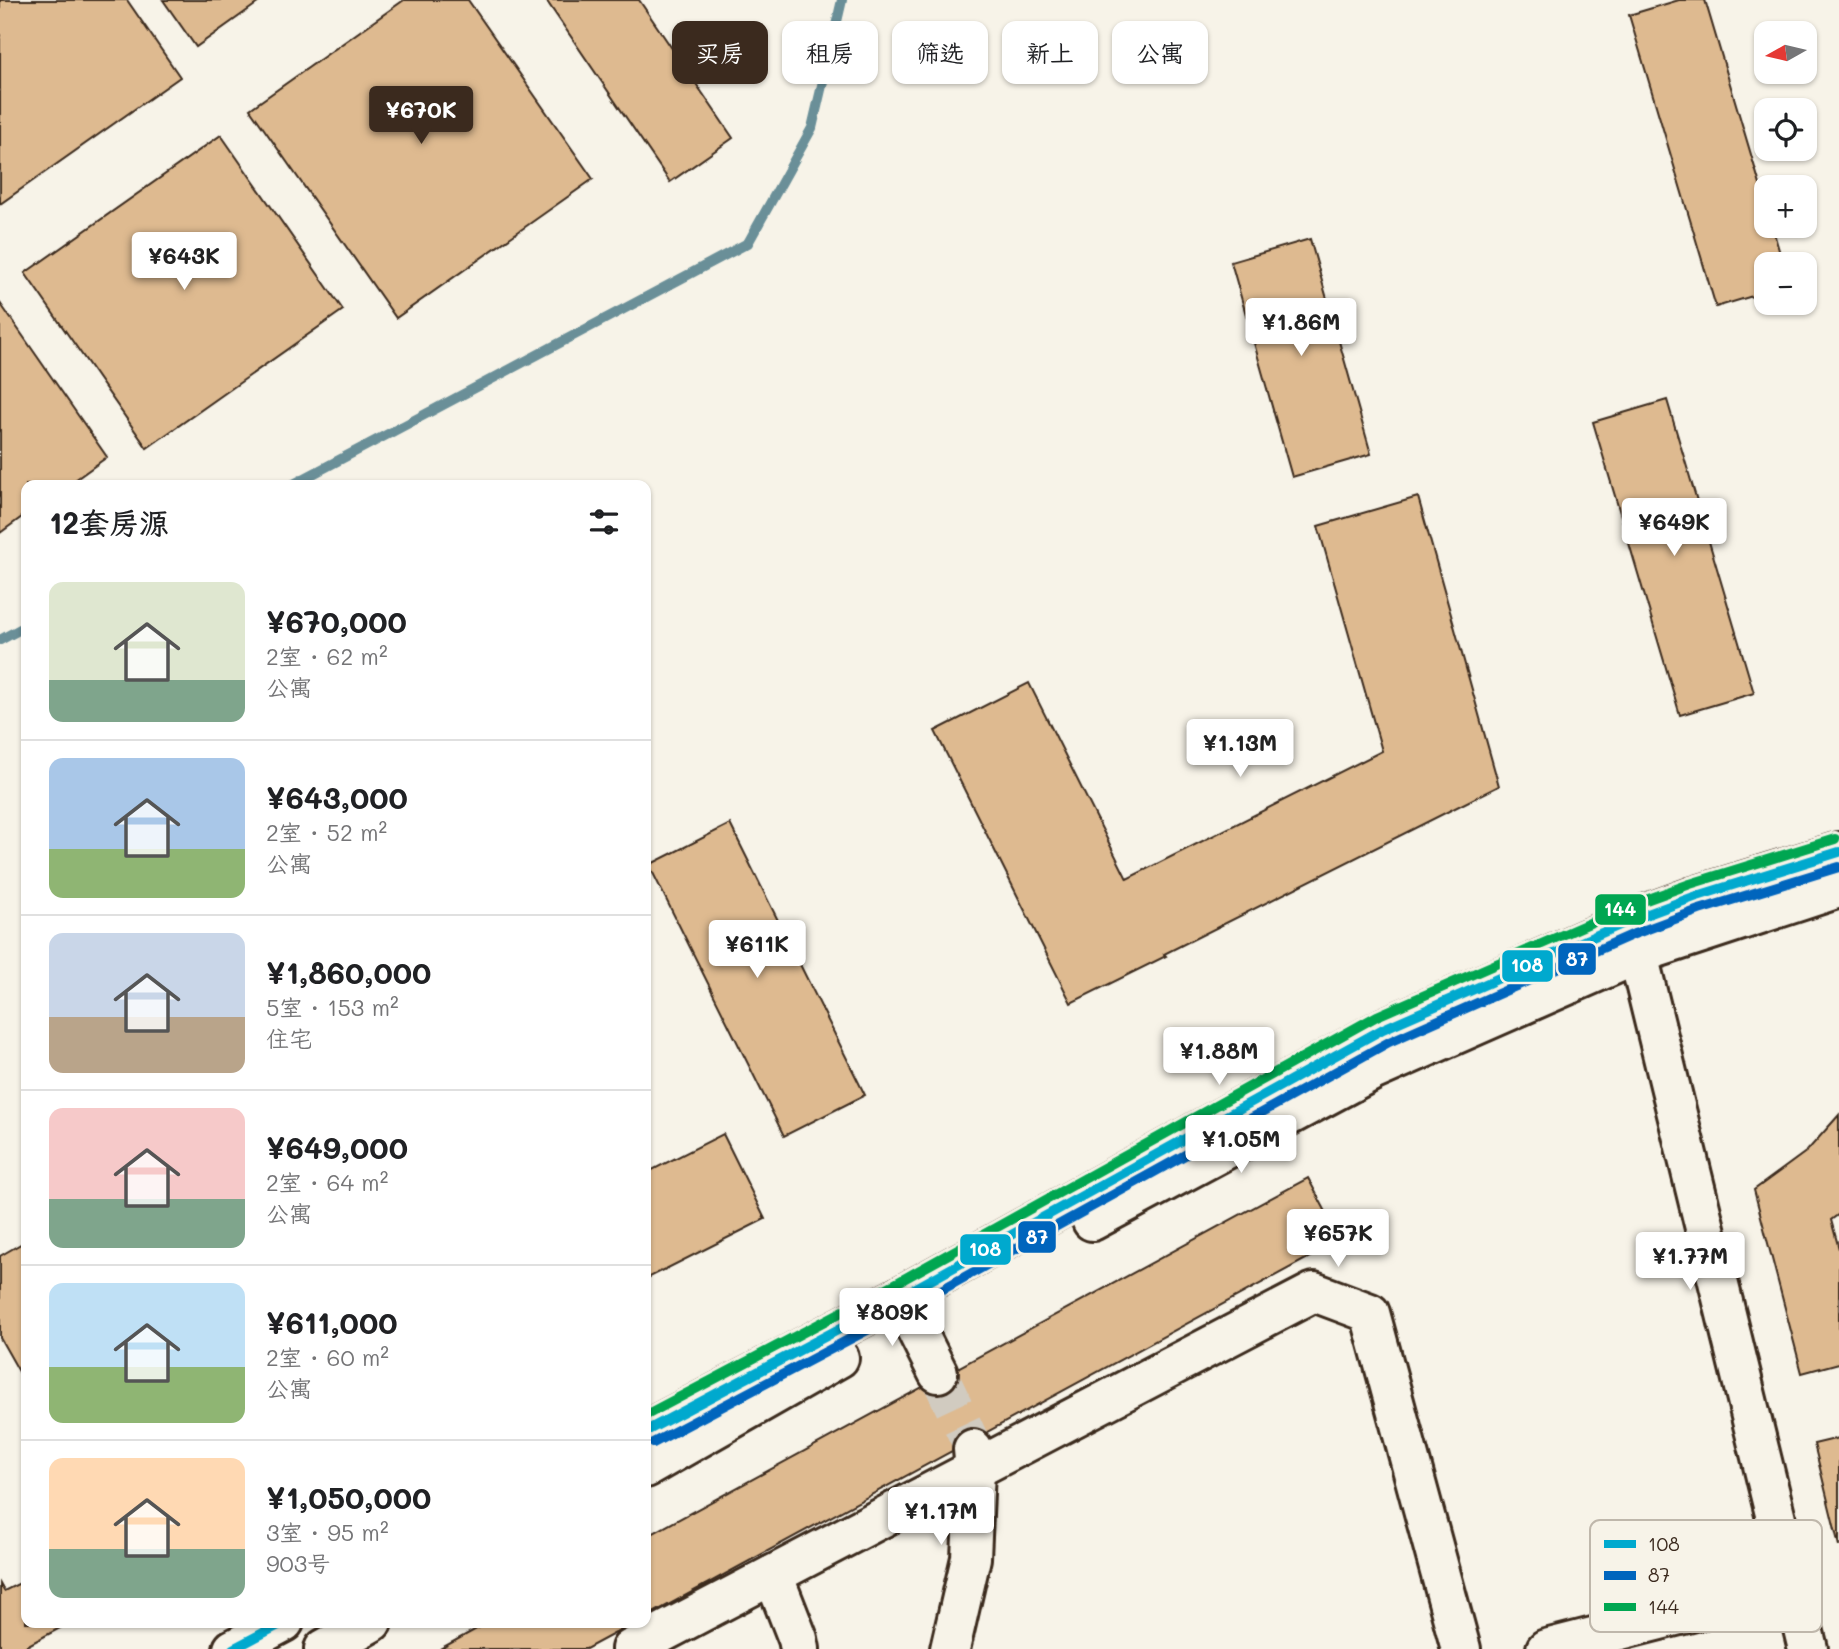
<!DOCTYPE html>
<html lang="zh">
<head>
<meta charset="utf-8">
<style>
  :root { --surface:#fff; --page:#f2f2f2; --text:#202124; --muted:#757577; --line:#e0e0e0; --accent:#3b2a1e }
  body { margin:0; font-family:Mali,"LXGW WenKai TC",sans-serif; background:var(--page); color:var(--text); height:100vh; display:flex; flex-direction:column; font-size:26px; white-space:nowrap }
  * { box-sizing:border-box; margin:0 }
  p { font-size:23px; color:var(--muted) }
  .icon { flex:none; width:38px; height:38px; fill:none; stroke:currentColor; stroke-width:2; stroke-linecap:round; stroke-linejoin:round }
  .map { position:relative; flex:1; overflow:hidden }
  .side { position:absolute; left:21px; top:480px; width:630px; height:1148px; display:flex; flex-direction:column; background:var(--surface); border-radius:14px; box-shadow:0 2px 5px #0004 }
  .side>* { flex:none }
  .banner { position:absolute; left:672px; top:21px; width:665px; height:63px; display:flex; gap:14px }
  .needle { width:46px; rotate:262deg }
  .controls { position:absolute; left:1754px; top:21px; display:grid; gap:14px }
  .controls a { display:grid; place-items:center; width:63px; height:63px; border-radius:14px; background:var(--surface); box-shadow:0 2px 5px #0004; font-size:35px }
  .price { position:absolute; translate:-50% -60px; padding:0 16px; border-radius:7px; background:#fff; color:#222; font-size:23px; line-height:46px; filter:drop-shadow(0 2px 4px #0008) }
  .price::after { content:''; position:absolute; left:50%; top:42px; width:21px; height:16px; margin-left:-10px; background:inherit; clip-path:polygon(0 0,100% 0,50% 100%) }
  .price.active { background:var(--accent); color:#fff }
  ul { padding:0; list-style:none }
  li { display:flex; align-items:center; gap:21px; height:175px; padding:0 28px }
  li+li { border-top:2px solid var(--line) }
  li span { display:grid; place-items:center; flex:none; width:196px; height:140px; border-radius:14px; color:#555 }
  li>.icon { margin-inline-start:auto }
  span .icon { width:84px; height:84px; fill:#fffc; stroke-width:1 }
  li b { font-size:30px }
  h2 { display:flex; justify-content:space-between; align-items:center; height:84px; padding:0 28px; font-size:30px }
  .chip { padding:0 24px; border-radius:14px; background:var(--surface); box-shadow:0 2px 5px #0004; font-size:24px; line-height:63px }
  .chip.active { background:var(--accent); color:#fff }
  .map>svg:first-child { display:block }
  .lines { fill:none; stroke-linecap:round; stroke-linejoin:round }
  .stream { stroke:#6a8f98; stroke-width:10 }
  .building { fill:#deba90; stroke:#3b2a1e; stroke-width:2 }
  .minor-tunnel { stroke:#d1cbc0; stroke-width:38; stroke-dasharray:38 19; stroke-linecap:butt }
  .minor-casing { stroke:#3b2a1e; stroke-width:44 }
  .minor { stroke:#f7f3e8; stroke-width:38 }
  .bus-1-casing { stroke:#f7f3e8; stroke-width:16 }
  .bus-2-casing { stroke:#f7f3e8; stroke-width:16 }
  .bus-3-casing { stroke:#f7f3e8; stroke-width:16 }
  .bus-1 { stroke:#00a9ce; stroke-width:10 }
  .bus-2 { stroke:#0065bd; stroke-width:10 }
  .bus-3 { stroke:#00a651; stroke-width:10 }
  .key { fill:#f7f3e8; stroke:#bfb7ab; stroke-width:2 }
  .key-label { font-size:19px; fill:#3b2a1e }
  .line-badge { stroke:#f7f3e8; stroke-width:2.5 }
  .badge-label { font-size:19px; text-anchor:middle; font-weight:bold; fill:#fff }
</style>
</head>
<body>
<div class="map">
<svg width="1839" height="1649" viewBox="0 0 1839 1649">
  <rect width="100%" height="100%" fill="#f7f3e8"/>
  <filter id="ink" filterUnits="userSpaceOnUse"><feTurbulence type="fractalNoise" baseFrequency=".0143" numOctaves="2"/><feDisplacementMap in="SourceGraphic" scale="14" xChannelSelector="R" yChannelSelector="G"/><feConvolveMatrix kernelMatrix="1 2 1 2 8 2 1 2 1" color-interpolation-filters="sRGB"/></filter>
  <g filter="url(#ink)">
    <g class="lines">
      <!-- stream -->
      <g class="stream">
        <polyline points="292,485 748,243 812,128 842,0"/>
        <polyline points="0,640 26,626"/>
      </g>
    </g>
    <!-- building -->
    <g class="building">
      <polygon points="0,0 127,0 180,77 0,204"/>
      <polygon points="163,0 262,0 196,47"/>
      <polygon points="404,0 468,0 593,179 396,318 250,109"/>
      <polygon points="546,0 639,0 733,138 670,182"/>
      <polygon points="1679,0 1705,0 1766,205 1766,226 1772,226 1783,264 1766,264 1766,292 1716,307 1629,15"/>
      <polygon points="221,135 343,310 147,448 25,273"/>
      <polygon points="1310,239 1371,454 1292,477 1231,262"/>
      <polygon points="0,303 107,457 68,485 26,485 26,514 0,533"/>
      <polygon points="1667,400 1754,693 1680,715 1593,422"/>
      <polygon points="1418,497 1499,786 1164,954 1166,956 1071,1003 935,731 1029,683 1127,879 1382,751 1318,526"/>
      <polygon points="730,824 865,1095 784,1136 649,865"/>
      <polygon points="1839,1115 1839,1214 1831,1220 1839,1249 1839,1363 1802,1373 1754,1190 1807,1151"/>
      <polygon points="723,1134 765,1219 646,1279 646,1173"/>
      <polygon points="1308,1178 1341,1240 646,1617 646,1537"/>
      <polygon points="26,1241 26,1384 0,1338 0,1256"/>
      <polygon points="1839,1438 1839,1546 1814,1444"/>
      <polygon points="26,1580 26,1622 71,1622 21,1649 0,1649 0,1584 4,1591"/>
      <polygon points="489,1622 636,1622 586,1649 440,1649"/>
    </g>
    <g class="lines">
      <!-- minor-tunnel -->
      <polyline class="minor-tunnel" points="938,1373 973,1447"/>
      <!-- minor casing -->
      <g class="minor-casing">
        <g id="minor">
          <polyline points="1632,930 1808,1649"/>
          <polyline points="1092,1221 1374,1070 1638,954 1839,888"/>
          <polyline points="900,1297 938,1373"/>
          <polyline points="646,1431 900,1297 1383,1029 1629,921 1694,897 1839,852"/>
          <polyline points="646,1468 839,1358"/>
          <polyline points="773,1575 798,1639 800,1649"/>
          <polyline points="233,1649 284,1622"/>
          <polyline points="324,1649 372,1622"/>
          <polyline points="631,1649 1314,1292 1370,1313 1461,1649"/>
          <polyline points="950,1649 971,1558 975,1470 973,1449"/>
          <polyline points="1546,1649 1793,1586"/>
        </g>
      </g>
      <!-- minor -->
      <use href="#minor" class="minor"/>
      <!-- bus-1 casing -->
      <g class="bus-1-casing">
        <g id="bus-1">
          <polyline points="646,1431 900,1297 1383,1029 1629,921 1694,897 1839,852"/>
          <polyline points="233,1649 284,1622"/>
        </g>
      </g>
      <!-- bus-2 casing -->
      <g class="bus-2-casing">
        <polyline id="bus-2" points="653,1443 907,1309 1389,1042 1634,934 1699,910 1839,867"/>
      </g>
      <!-- bus-3 casing -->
      <g class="bus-3-casing">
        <polyline id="bus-3" points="646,1415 893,1285 1377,1016 1624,908 1690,884 1835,839"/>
      </g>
      <!-- bus-1 -->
      <use href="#bus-1" class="bus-1"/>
      <!-- bus-2 -->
      <use href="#bus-2" class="bus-2"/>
      <!-- bus-3 -->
      <use href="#bus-3" class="bus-3"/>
    </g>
  </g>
  <!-- legend -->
  <rect x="1590" y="1520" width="232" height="112" rx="10" class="key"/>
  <rect x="1604" y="1540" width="32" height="8" fill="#00a9ce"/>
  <rect x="1604" y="1571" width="32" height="9" fill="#0065bd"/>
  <rect x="1604" y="1603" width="32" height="8" fill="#00a651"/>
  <g class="key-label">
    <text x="1648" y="1551">108</text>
    <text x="1648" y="1582">87</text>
    <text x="1648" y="1614">144</text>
  </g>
  <g class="line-badge">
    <rect x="1594" y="893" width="53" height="33" rx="7" fill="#00a651"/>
    <rect x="1557" y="942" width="40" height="34" rx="7" fill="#0065bd"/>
    <rect x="1501" y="949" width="53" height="34" rx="7" fill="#00a9ce"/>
    <rect x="1017" y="1220" width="40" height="34" rx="7" fill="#0065bd"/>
    <rect x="959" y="1233" width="53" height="33" rx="7" fill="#00a9ce"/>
  </g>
  <g class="badge-label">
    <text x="1620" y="916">144</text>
    <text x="1577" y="966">87</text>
    <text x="1527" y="972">108</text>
    <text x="1037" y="1244">87</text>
    <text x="985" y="1256">108</text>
  </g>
</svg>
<div class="controls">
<a><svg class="needle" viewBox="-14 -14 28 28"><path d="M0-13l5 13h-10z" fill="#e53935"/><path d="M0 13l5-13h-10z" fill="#757577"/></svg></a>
<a><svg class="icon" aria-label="locate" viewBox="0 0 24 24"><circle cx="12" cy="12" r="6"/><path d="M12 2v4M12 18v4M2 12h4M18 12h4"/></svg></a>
<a>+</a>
<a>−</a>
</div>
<b class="price active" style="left:421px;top:146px">¥670K</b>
<b class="price" style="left:184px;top:292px">¥643K</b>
<b class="price" style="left:1301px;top:358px">¥1.86M</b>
<b class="price" style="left:1674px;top:558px">¥649K</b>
<b class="price" style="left:1240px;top:779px">¥1.13M</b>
<b class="price" style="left:757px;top:980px">¥611K</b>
<b class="price" style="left:1219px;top:1087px">¥1.88M</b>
<b class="price" style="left:1241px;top:1175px">¥1.05M</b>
<b class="price" style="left:1338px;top:1269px">¥657K</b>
<b class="price" style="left:1690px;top:1292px">¥1.77M</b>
<b class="price" style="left:892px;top:1348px">¥809K</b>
<b class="price" style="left:941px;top:1547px">¥1.17M</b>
<div class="banner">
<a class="chip active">买房</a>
<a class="chip">租房</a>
<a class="chip">筛选</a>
<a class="chip">新上</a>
<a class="chip">公寓</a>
</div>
<section class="side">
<h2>12套房源<svg class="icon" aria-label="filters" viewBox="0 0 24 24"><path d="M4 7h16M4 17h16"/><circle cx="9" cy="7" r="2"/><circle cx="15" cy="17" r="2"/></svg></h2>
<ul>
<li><span style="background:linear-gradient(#dfe7d0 70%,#7fa58c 0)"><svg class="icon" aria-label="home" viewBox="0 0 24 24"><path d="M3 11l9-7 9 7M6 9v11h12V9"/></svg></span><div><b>¥670,000</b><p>2室 · 62 m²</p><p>公寓</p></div></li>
<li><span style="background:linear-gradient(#a9c7e8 65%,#8fb573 0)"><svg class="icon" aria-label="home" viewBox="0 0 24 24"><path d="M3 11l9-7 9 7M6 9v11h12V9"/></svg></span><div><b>¥643,000</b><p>2室 · 52 m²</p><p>公寓</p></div></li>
<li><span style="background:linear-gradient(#c9d6e8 60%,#b9a48a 0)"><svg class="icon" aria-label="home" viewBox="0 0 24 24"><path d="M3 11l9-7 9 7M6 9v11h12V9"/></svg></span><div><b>¥1,860,000</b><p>5室 · 153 m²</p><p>住宅</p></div></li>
<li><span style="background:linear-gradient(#f6c9c9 65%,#7fa58c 0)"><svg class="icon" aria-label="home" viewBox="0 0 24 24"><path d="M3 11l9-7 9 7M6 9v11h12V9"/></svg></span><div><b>¥649,000</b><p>2室 · 64 m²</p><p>公寓</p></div></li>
<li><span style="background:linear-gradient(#bfe0f5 60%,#8fb573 0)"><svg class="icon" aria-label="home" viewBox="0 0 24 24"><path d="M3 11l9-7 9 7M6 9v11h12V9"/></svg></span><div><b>¥611,000</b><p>2室 · 60 m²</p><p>公寓</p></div></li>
<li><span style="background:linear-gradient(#ffd9b3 65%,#7fa58c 0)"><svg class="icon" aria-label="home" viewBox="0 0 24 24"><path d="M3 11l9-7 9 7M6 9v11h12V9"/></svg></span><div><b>¥1,050,000</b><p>3室 · 95 m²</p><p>903号</p></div></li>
</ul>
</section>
</div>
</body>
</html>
